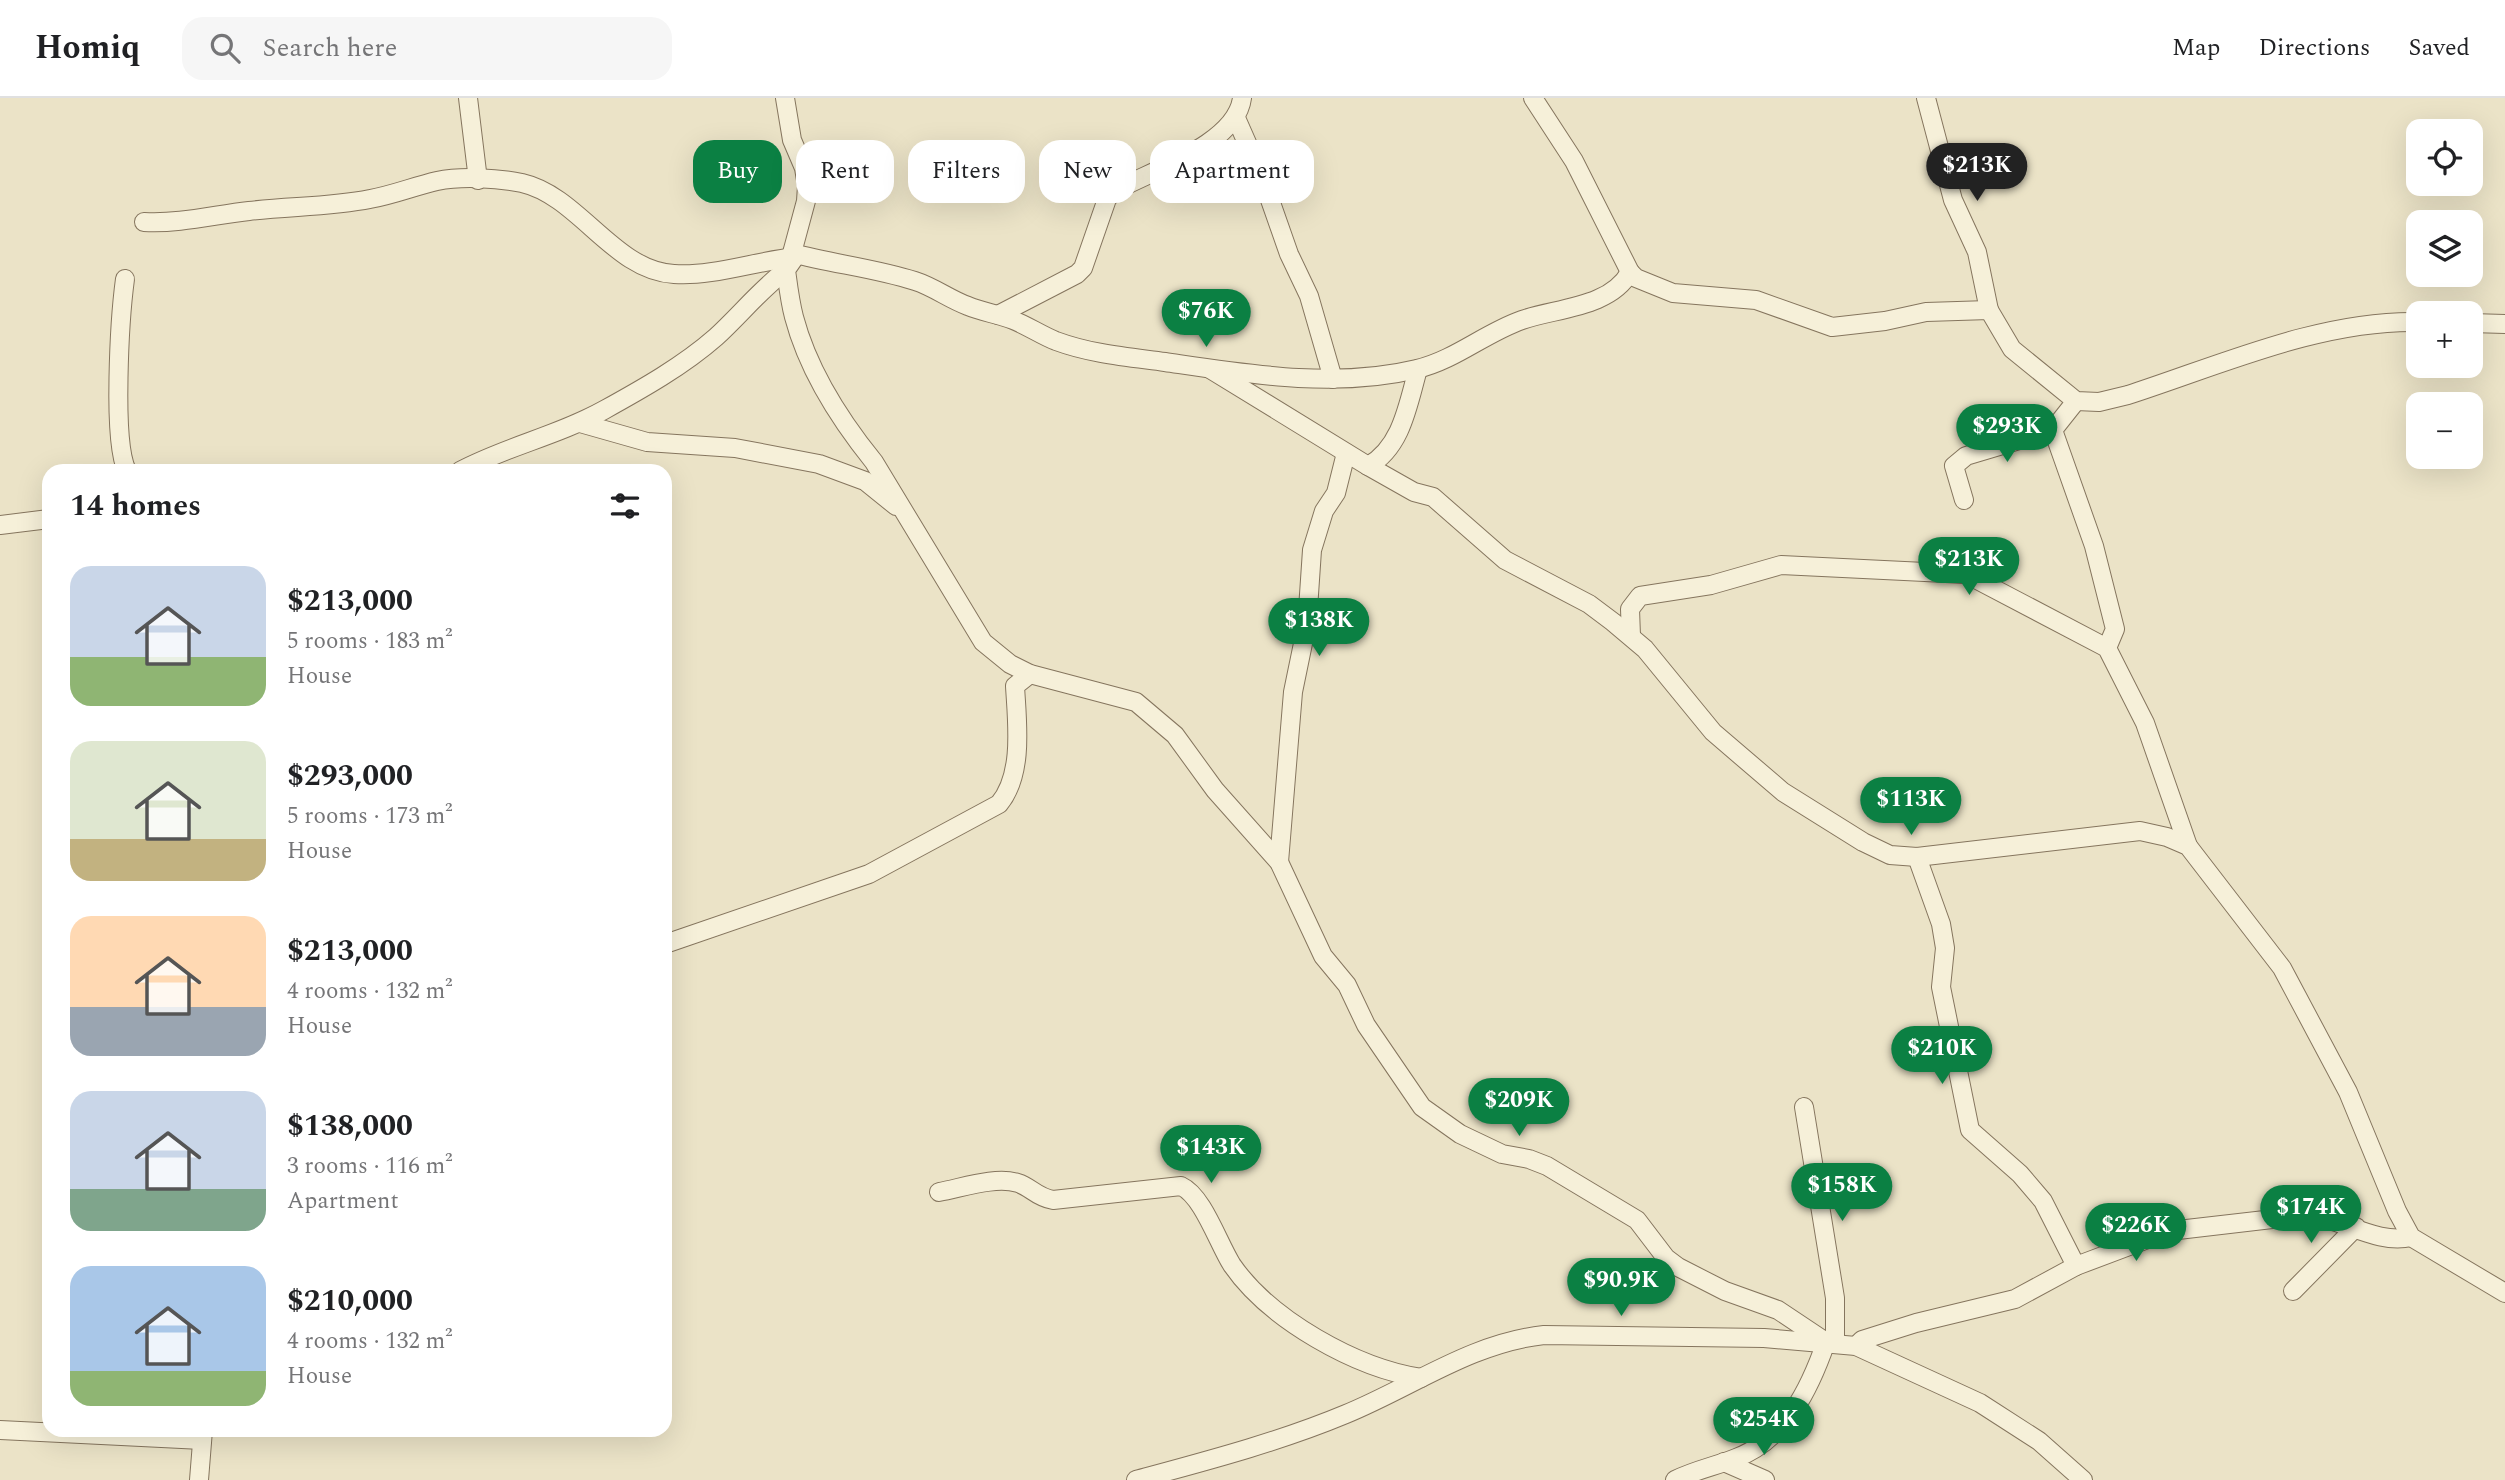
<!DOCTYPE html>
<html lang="en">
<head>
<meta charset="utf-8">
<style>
  :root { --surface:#fff; --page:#f6f6f6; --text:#202124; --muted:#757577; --line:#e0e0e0; --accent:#0b8043 }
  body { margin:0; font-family:Spectral,serif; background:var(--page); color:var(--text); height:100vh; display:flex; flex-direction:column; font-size:26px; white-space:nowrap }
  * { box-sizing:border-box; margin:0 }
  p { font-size:23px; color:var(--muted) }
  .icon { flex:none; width:38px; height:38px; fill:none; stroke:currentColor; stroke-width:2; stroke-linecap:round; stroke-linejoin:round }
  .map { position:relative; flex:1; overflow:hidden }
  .side { position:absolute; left:42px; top:366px; width:630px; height:973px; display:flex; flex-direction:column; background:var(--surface); border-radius:21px; box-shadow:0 7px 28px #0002 }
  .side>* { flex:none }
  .banner { position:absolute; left:693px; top:42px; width:665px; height:63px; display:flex; gap:14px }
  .fabs { position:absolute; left:2406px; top:21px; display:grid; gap:14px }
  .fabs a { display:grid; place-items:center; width:77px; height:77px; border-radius:14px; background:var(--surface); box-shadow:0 7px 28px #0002; font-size:35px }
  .price { position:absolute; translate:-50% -60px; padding:0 16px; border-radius:24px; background:var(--accent); color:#fff; font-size:23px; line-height:46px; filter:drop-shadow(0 2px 4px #0008) }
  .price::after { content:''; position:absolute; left:50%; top:42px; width:21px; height:16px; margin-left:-10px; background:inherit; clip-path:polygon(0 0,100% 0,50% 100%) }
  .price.current { background:#222; color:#fff }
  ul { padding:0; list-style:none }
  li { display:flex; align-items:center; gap:21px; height:175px; padding:0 28px }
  li span { display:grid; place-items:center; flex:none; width:196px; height:140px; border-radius:21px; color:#555 }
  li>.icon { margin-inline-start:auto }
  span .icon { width:84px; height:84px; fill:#fffc; stroke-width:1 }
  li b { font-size:30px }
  h2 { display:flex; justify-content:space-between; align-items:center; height:84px; padding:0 28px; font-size:30px }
  .chip { padding:0 24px; border-radius:21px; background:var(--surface); box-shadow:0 7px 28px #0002; font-size:24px; line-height:63px }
  .chip.current { background:var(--accent); color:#fff }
  header { display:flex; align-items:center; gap:42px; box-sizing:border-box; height:98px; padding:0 35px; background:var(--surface); border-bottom:2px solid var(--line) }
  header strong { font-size:33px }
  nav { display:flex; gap:38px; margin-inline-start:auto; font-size:24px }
  .search { width:490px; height:63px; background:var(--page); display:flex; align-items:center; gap:18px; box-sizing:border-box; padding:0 24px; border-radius:21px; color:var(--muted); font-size:26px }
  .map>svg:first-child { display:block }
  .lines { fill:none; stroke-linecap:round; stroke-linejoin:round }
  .minor-casing { stroke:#85755e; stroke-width:20 }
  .minor { stroke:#f6f0d9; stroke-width:18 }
</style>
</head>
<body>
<header>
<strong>Homiq</strong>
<div class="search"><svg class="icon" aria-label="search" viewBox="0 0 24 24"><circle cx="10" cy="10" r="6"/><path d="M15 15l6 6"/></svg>Search here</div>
<nav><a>Map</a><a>Directions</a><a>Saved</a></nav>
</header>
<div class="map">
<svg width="2505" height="1382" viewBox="0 0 2505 1382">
  <rect width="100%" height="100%" fill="#ebe3c7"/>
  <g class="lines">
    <!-- minor casing -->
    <g class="minor-casing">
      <g id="minor">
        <polyline points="468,0 478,82"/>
        <path d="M 785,0 L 792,42 L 804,70 L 807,88 L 806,103 L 792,155 L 795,159 L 786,172 C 788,187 790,204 794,219 C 808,272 840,322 874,364 L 983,544 L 1010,566 L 1030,576 L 1136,604 L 1175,637 L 1215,692 L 1279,764 L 1323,858 L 1347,887 L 1366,927 L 1422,1009 L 1460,1036 L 1502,1056 L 1529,1061 L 1547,1068 L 1637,1122 L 1666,1160 L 1678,1169 L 1725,1193 L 1778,1212 L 1826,1244 C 1810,1290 1786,1341 1736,1360 C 1716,1368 1695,1372 1675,1382"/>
        <path d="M 1533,0 L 1574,63 L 1630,174 L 1636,180 L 1673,195 L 1756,202 L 1832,229 L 1885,223 L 1926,214 L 1989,212 L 2012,251 L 2076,303 L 2099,304 L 2128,297 C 2221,267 2320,222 2418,224"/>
        <polyline points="1926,0 1953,102 1977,154 1989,212"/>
        <polyline points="1236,20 1262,79 1289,156 1309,198 1333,281"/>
        <path d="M 144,124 C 179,126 214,117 249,113 C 290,108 330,109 370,101 C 393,97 415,88 437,83 C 461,78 497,80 522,85 C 579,98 614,173 674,176 C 711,179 757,163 795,159"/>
        <path d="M 792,155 C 833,166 874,170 915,183 C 934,189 949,201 968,208 C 982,214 998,216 1013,222 C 1028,228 1041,237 1056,243 C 1091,256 1128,259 1165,264 C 1247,276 1335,291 1417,271 C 1455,262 1485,235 1522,222 C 1556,210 1610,210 1630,174"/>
        <path d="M 125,181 C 120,218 112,343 127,373"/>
        <path d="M 998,217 L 1077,176 L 1083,170 L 1107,101 L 1113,94 C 1149,73 1236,47 1242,0"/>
        <polyline points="2471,225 2505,226"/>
        <polyline points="1210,271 1368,368 1414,394 1433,399 1505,462 1589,506 1613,524 1645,551 1713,634 1783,694 1863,744 1890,757 1917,759 2140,733 2167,739 2188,748 2282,870 2348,994 2397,1113 2411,1139 2505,1195"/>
        <polyline points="2076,303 2053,332 2094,448 2115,531 2107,550"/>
        <polyline points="580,325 647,344 735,350 819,366 865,383 896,408"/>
        <path d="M 1368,368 C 1402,349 1408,306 1418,271"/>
        <path d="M 460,373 C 507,348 557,338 604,312 C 642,291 683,268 716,239 C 740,217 760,192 786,172"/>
        <polyline points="1964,402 1954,368 1966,358 2053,332"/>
        <polyline points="0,427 49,421"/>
        <polyline points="1631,538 1630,511 1640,498 1711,487 1781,467 1966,476 2107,550 2145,625 2188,748"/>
        <polyline points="1917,759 1941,826 1945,850 1941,889 1970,1032 2020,1076 2043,1103 2076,1168"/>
        <polyline points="1279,764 1293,594 1307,526 1312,452 1324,413 1336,395 1346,355"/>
        <path d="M 665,846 L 869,776 L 999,706 C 1024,676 1017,624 1015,588 L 1030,576"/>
        <polyline points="1804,1009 1835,1200 1835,1244"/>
        <path d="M 939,1094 C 962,1090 995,1078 1018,1085 C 1031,1089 1036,1099 1053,1102 L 1181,1088 C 1203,1098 1218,1145 1232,1167 C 1270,1222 1356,1270 1421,1280"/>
        <polyline points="2293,1193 2356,1129"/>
        <path d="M 1856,1248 L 1862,1242 L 1916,1225 L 2015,1201 L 2076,1168 L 2153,1139 L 2178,1132 L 2308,1117 C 2343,1121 2377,1147 2411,1139"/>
        <polyline points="0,1332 202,1342"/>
        <polyline points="1724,1364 1765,1382"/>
        <polyline points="199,1382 203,1332"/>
        <path d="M 1136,1382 C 1206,1363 1279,1344 1346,1316 C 1412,1289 1471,1245 1544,1237 L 1764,1240 L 1856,1248 L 1980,1305 L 2039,1343 L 2083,1382"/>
      </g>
    </g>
    <!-- minor -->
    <use href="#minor" class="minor"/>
  </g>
</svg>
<div class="fabs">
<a><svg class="icon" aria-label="locate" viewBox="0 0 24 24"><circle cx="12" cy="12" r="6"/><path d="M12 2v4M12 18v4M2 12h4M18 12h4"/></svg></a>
<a><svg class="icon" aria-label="layers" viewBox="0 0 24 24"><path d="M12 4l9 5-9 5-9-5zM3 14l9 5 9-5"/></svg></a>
<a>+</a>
<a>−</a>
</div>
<b class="price current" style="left:1977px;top:105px">$213K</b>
<b class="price" style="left:1206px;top:251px">$76K</b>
<b class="price" style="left:2007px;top:366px">$293K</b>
<b class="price" style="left:1969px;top:499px">$213K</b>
<b class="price" style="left:1319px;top:560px">$138K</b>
<b class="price" style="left:1911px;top:739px">$113K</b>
<b class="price" style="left:1942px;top:988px">$210K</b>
<b class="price" style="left:1519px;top:1040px">$209K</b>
<b class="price" style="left:1211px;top:1087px">$143K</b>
<b class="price" style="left:1842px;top:1125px">$158K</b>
<b class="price" style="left:2311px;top:1147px">$174K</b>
<b class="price" style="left:2136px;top:1165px">$226K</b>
<b class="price" style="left:1621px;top:1220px">$90.9K</b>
<b class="price" style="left:1764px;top:1359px">$254K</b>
<div class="banner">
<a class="chip current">Buy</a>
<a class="chip">Rent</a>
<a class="chip">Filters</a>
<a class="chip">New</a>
<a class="chip">Apartment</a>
</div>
<section class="side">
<h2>14 homes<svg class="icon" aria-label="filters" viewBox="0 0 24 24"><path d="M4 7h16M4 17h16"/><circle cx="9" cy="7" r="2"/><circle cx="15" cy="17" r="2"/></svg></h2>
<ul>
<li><span style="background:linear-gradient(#c9d6e8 65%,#8fb573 0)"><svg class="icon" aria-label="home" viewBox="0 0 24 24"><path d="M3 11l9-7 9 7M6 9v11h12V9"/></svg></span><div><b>$213,000</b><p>5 rooms · 183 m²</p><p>House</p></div></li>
<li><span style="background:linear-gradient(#dfe7d0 70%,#c2b280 0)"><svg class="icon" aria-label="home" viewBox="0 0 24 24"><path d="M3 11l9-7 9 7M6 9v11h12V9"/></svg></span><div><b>$293,000</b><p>5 rooms · 173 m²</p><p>House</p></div></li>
<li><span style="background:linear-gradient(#ffd9b3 65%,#9aa5b1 0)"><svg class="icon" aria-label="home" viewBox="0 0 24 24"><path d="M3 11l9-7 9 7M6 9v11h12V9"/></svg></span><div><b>$213,000</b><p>4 rooms · 132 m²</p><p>House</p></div></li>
<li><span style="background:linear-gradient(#c9d6e8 70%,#7fa58c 0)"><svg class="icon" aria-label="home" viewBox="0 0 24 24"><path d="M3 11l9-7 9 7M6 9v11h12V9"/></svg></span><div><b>$138,000</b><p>3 rooms · 116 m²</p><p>Apartment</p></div></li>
<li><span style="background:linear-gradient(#a9c7e8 75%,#8fb573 0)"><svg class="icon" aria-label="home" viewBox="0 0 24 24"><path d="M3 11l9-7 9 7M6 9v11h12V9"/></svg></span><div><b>$210,000</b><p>4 rooms · 132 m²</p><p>House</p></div></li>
</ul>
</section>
</div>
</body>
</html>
